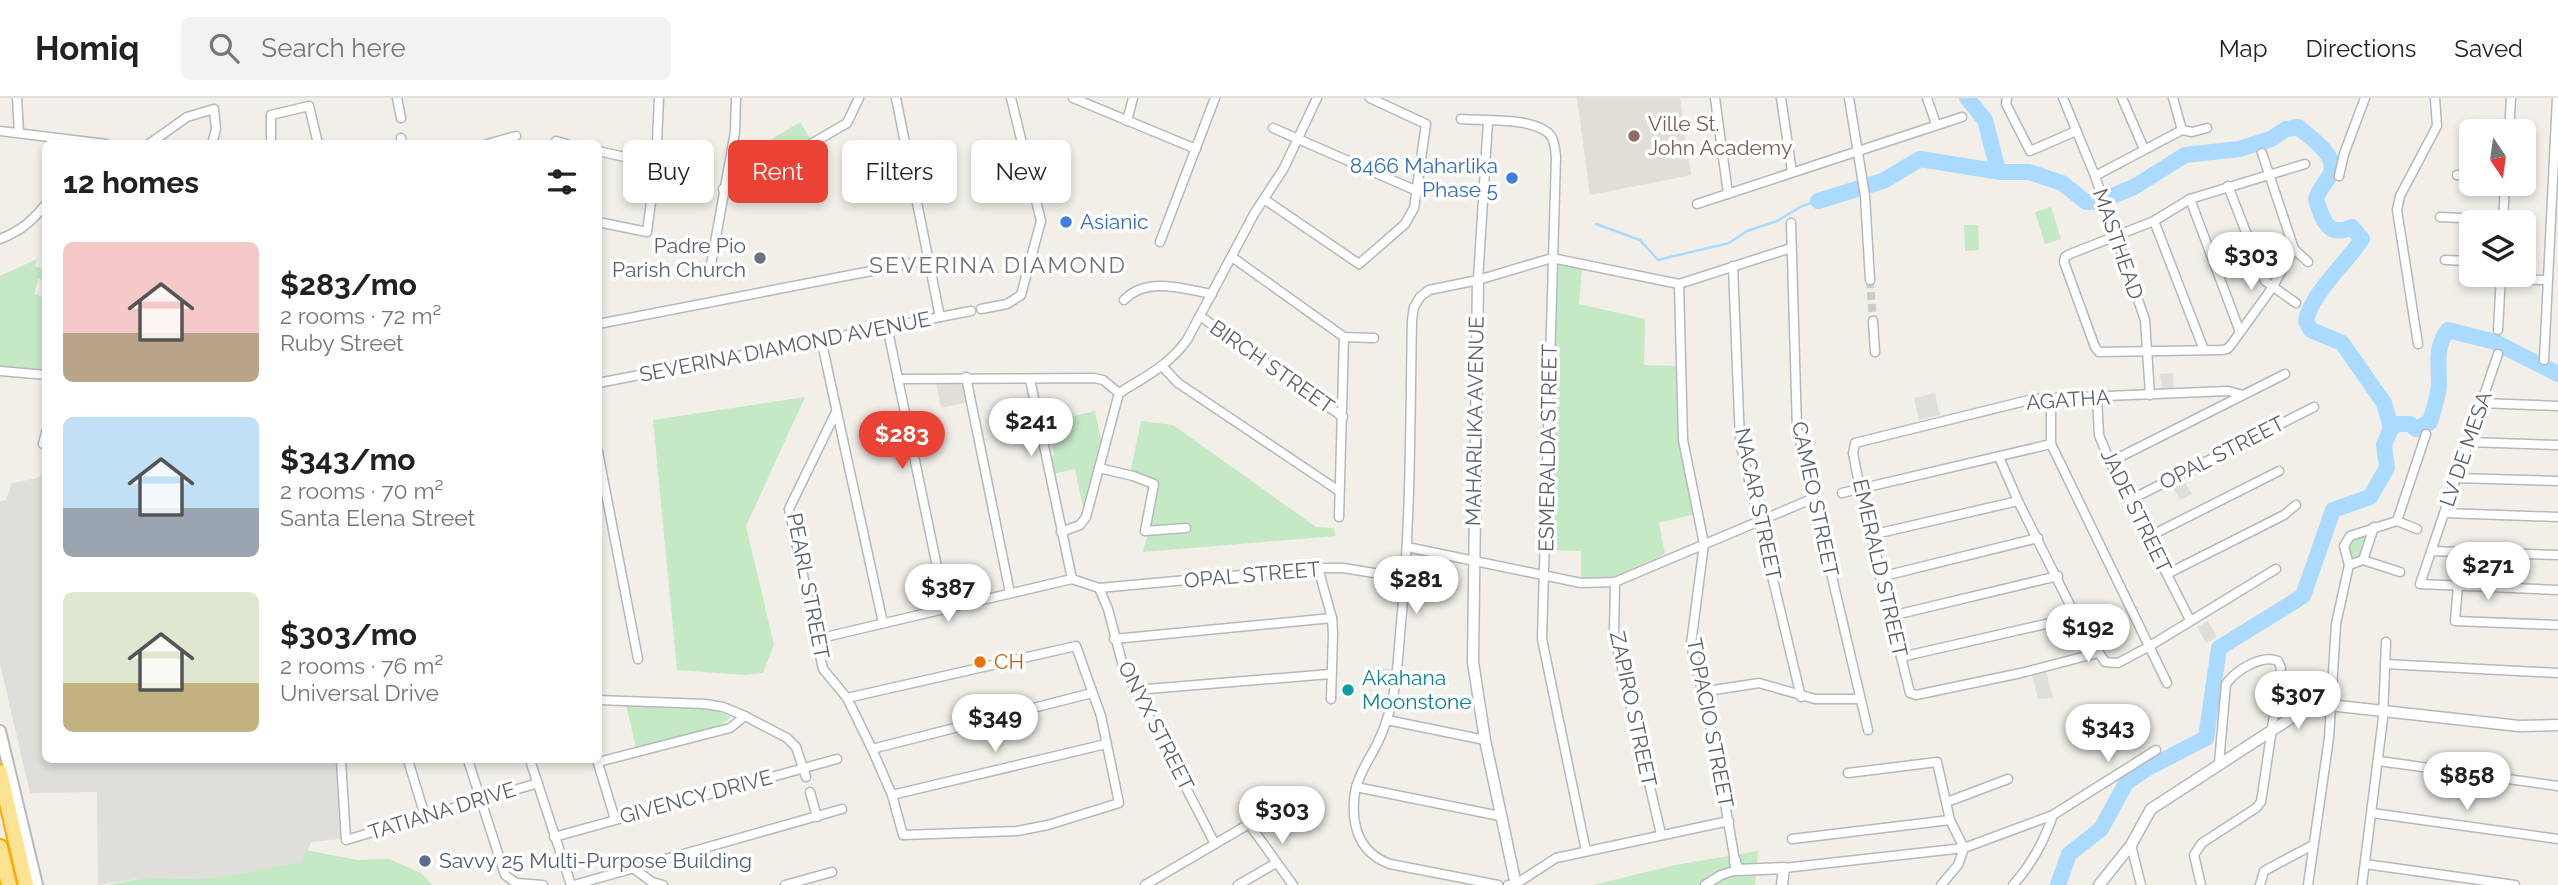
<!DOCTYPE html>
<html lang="en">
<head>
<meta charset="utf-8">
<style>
  :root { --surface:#fff; --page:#f2f2f2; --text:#222; --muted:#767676; --line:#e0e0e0; --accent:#ea4335 }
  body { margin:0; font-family:Raleway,sans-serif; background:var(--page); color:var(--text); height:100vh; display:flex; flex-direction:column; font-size:26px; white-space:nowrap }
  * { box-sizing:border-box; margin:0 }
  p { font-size:23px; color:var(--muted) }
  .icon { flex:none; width:38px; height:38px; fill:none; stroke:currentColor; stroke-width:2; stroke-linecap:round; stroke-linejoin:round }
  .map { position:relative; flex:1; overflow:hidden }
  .drawer { position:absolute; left:42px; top:42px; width:560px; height:623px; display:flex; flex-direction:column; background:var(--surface); border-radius:10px; box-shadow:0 4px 10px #0003 }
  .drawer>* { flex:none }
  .banner { position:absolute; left:623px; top:42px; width:665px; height:63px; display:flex; gap:14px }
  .needle { width:46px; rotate:167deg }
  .buttons { position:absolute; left:2459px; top:21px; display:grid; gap:14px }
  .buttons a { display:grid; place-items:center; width:77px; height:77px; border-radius:10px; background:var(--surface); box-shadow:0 4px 10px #0003; font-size:35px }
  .price { position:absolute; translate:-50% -60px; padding:0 16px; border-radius:24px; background:#fff; color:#222; font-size:23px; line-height:46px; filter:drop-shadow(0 2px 4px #0008) }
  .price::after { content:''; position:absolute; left:50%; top:42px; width:21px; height:16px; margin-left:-10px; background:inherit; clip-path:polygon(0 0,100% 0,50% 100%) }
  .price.current { background:var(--accent); color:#fff }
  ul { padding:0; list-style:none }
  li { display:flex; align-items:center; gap:21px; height:175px; padding:0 21px }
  li span { display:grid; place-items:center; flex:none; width:196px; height:140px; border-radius:10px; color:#555 }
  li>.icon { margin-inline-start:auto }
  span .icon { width:84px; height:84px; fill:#fffc; stroke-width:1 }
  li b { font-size:30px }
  h2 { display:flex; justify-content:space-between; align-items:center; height:84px; padding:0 21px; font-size:30px }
  .pill { padding:0 24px; border-radius:10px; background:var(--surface); box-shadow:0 4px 10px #0003; font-size:24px; line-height:63px }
  .pill.current { background:var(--accent); color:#fff }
  header { display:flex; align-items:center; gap:42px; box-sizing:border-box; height:98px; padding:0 35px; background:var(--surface); border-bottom:2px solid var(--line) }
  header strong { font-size:33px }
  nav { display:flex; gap:38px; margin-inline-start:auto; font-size:24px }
  .search { width:490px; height:63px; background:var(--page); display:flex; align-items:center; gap:18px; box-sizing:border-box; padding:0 24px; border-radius:10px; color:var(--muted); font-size:26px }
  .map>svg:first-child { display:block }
  .industrial { fill:#e0deda }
  .education { fill:#e1ded6 }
  .green { fill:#c5e8c5 }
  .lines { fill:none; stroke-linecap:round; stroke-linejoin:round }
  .stream { stroke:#aadaff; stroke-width:2.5 }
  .river { stroke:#aadaff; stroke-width:16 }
  .minor-tunnel { stroke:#ccccc8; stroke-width:8; stroke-dasharray:8 4; stroke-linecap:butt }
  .minor-casing { stroke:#b5b8bc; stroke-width:11 }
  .tertiary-casing { stroke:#b5b8bc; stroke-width:13 }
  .secondary-casing { stroke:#b6babf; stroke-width:14 }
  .motorway-casing { stroke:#f9ab00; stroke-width:18 }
  .minor { stroke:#fff; stroke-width:8 }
  .tertiary { stroke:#fff; stroke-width:10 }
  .secondary { stroke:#fff; stroke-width:10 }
  .motorway { stroke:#fde293; stroke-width:14 }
  .education-dot { fill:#8d6e63; stroke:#fff; stroke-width:2.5 }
  .shop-dot { fill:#3f7fe0; stroke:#fff; stroke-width:2.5 }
  .worship-dot { fill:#6b7280; stroke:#fff; stroke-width:2.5 }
  .food-dot { fill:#e8710a; stroke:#fff; stroke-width:2.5 }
  .culture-dot { fill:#0f9aa8; stroke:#fff; stroke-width:2.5 }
  .service-dot { fill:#5c6f8a; stroke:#fff; stroke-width:2.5 }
  .labels { text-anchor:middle; stroke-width:7; stroke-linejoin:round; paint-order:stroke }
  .education-label { font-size:21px; fill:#785e54; stroke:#fff; text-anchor:start }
  .shop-label { font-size:21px; fill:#366cbe; stroke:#fff; text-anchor:end }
  .street-label { font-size:21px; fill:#5f6368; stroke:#fff }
  .worship-label { font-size:21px; fill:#5b616d; stroke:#fff; text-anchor:end }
  .food-label { font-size:21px; fill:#c56008; stroke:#fff; text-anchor:start }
  .culture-label { font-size:21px; fill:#0d838f; stroke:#fff; text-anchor:start }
  .service-label { font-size:21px; fill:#4e5e75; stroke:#fff; text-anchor:start }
  .neighbourhood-label { font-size:23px; letter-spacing:2px; fill:#70757a; stroke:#fff }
</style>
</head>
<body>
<header>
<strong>Homiq</strong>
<div class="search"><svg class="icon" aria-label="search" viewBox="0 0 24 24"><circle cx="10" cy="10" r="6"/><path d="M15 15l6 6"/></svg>Search here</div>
<nav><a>Map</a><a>Directions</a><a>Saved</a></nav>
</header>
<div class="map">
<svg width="2558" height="787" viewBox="0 0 2558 787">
  <rect width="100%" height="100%" fill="#f1efe8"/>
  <!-- industrial -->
  <g class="industrial">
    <polygon points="2173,275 2174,290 2162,291 2160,276"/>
    <polygon points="1935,295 1940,317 1919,322 1914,300"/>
    <polygon points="45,371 46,662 336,662 341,741 311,744 303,764 207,781 144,780 98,787 97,694 30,695 0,566 0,403 6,402 12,385 38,380"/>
    <polygon points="2184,382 2192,396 2180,402 2172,388"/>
    <polygon points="2208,523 2217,539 2206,545 2197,529"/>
    <polygon points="1367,569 1390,571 1389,587 1365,585"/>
    <polygon points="2046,573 2053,600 2038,601 2032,576"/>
  </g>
  <!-- education -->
  <g class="education">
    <polygon points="1577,0 1680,0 1691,77 1590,97"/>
    <polygon points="936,285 964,285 968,304 941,310"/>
  </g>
  <!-- green -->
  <g class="green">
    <polygon points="800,24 812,43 778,63 767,44"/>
    <polygon points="2051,109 2061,141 2045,146 2035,114"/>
    <polygon points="1964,127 1978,127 1979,152 1965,153"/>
    <polygon points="37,161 35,168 45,172 45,183 38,181 34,196 45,200 45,273 0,269 0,178"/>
    <polygon points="1558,166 1582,170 1579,206 1645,221 1644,267 1676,268 1678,334 1694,416 1659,425 1665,456 1613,480 1581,480 1581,453 1550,452"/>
    <polygon points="805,299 746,428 774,547 763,575 745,577 677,572 653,322"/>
    <polygon points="1095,313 1103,351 1084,414 1075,371 1053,376 1050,360 1054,358 1047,324"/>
    <polygon points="1141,323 1173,327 1316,429 1334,430 1335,438 1143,454 1158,391 1130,376"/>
    <path d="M 2369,434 L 2362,457 L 2354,461 L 2347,457 C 2347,442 2355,439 2369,434 Z"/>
    <path d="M 626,607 C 656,609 705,605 731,619 C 711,639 664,643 636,650 Z"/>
    <polygon points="306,752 357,762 389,761 421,775 432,787 108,787 144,780 207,781 302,764"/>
    <polygon points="1758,753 1755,787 1593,787 1675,767"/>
  </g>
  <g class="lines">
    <!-- stream -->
    <polyline class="stream" points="1596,126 1640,142 1658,162 1729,145 1747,133 1777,123 1802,108 1818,103"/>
    <!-- river -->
    <g class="river">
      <polyline points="1967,0 1985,22 1997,69 2001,74"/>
      <path d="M 2112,98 L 2134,89 L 2185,57 L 2239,51 L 2271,41 L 2286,31 L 2298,29 C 2310,39 2340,59 2330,77 C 2325,86 2319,91 2316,101 C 2322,120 2327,141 2352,129 L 2362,141 C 2346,166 2312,194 2306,223 L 2311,232 L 2342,245 L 2384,305 L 2391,330"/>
      <polyline points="1818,103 1883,83 1920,61 2001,74 2029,74 2062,85 2086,104 2098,104"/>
      <path d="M 2058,787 L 2069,756 L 2101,731 L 2126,685 L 2146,671 L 2206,640 L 2219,550 L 2303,498 L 2333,412 L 2370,399 L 2387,370 L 2384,347 L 2391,330 L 2397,326 L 2410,326 L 2416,331 L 2430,324 C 2433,312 2439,298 2439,286 C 2439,267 2435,248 2448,232 L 2495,244 L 2558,276"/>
    </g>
    <!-- minor-tunnel -->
    <polyline class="minor-tunnel" points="1870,182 1873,223"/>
    <!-- minor casing -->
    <g class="minor-casing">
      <g id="minor">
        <polyline points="17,0 19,35"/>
        <polyline points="397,0 401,20"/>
        <polyline points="896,0 940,219"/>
        <polyline points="1073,0 1196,51"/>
        <polyline points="1715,0 1728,96"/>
        <polyline points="1781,0 1792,74"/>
        <polyline points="1849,0 1865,98 1870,182"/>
        <polyline points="1927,0 1936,26"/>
        <polyline points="2007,0 2006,6 2030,53 2076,33"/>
        <polyline points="2063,0 2095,78 2145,222 2150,297"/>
        <polyline points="2122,0 2144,51"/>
        <polyline points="2173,0 2182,32"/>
        <path d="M 1461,21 C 1484,23 1537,19 1551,38 C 1555,44 1555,51 1556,59 L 1542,541 L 1586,753"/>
        <polyline points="1127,23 1133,0"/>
        <polyline points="1273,30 1417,93"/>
        <polyline points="0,33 106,46"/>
        <polyline points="2509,33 2511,0"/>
        <polyline points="401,40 402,46"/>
        <polyline points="556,43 567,46"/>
        <polyline points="149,46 187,19 214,11 216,31 212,46"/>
        <polyline points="271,46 271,17 309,8 318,46"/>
        <polyline points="487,46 516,38"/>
        <polyline points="598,53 656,66"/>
        <polyline points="2262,55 2294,151 2308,164"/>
        <polyline points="2457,77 2471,77"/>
        <polyline points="2095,78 2182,32 2192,34 2207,30"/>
        <polyline points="2339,78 2344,56 2365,0"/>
        <polyline points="2228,88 2265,183 2296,205"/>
        <polyline points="723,91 739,88 847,25 859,0"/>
        <polyline points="1264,101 1359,166 1405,126 1414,110 1426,26 1370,0"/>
        <polyline points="2190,101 2240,234"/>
        <polyline points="1697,106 1962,19"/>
        <polyline points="2440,119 2503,122"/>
        <polyline points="2154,123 2204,252"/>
        <polyline points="598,124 647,134 656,66 659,0"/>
        <polyline points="2503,124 2505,86"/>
        <polyline points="1791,125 1797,330 1868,632"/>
        <path d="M 0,141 C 21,133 32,123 46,106"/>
        <polyline points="1160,144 1215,0"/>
        <polyline points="2294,151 2272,190 2231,247 2227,251 2221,252 2099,254 2095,249 2064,164 2065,159 2070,156 2154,123 2190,101 2305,66"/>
        <polyline points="1232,159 1344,239 1374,240"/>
        <polyline points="2445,162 2471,163"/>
        <polyline points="1733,168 1740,344 1801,599"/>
        <polyline points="710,172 735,34 736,0"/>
        <polyline points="2501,181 2547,182"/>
        <polyline points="1478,182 1488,23"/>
        <polyline points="1679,186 1683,342 1704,446 1691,546 1715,648 1735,763"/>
        <path d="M 1124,202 C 1147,178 1183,191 1212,196"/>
        <polyline points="981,211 1007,206 1021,197 1041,123 1011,0"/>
        <polyline points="1200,218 1343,319"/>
        <polyline points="1873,223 1875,254"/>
        <polyline points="598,226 928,162"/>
        <polyline points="887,228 946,512"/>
        <polyline points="2498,232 2501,177"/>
        <polyline points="821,241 883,525"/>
        <polyline points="2418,246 2397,112 2400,98 2437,28 2435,0"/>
        <polyline points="2498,256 2420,486 2558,492"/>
        <polyline points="2544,262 2557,0"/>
        <polyline points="1163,269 1178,285 1339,393"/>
        <polyline points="0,273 46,277"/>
        <polyline points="966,279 1010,495"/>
        <polyline points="898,281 1094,280 1103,282 1119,295"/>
        <polyline points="1030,281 1072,481"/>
        <polyline points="598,285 971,213"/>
        <path d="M 1119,295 C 1145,279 1169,267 1187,242 L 1254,116 L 1284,70 L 1317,0"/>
        <polyline points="2097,300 2099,337 2110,364 2190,522"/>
        <polyline points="2051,301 2051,346 2167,585"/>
        <polyline points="2481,305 2558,308"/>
        <polyline points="836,314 789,411 823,571 847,600 872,651 892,697 903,737 1017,733 1048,727 1119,705 1101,618 1076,548 847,600"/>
        <polyline points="46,334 43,346 46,347"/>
        <polyline points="2468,344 2558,347"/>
        <polyline points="598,354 638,561"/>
        <polyline points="1999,359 2018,403 2076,519 2105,564 2118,565 2148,549 2276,471"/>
        <polyline points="2110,364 2285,276"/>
        <polyline points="1099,370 1133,378 1154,386 1145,433 1186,430"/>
        <polyline points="2456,380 2558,383"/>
        <polyline points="1842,395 2051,346"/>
        <polyline points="2130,402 2314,309"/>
        <polyline points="2444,415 2558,419"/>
        <polyline points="1339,419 1344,239"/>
        <polyline points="2397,423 2417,431"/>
        <polyline points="1061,434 1080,427 1086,419 1119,295"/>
        <polyline points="1871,437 2018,403"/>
        <polyline points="2148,439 2279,373"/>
        <polyline points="1407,449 1581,485 1615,484 1814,400"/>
        <polyline points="2431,453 2558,457"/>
        <polyline points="2363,462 2374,429"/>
        <polyline points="2349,467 2363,462 2400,474"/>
        <polyline points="1318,470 1332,520 1333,536 1331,601"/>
        <polyline points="2167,476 2284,417 2296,407"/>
        <polyline points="1880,479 2038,440"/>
        <polyline points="1072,481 1099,490 1318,470 1343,470 1405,480"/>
        <polyline points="1615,484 1614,536 1661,736"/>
        <polyline points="2458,488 2455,523 2558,527"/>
        <polyline points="1099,490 1108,511 1123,568 1215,746"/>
        <polyline points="1891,518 2058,478"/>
        <polyline points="817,541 1072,481"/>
        <polyline points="1114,541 1332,520"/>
        <polyline points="2098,555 2021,575 1916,597 1910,595 1860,391 1853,355 1855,345 2033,301 2228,293 2243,297"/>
        <polyline points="1901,559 2076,519"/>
        <polyline points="2385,566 2558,575"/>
        <polyline points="1135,592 1330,576"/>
        <polyline points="1701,594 1759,585 1815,601 1860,601"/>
        <polyline points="598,602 705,606 723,609 745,618 787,640 796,649 806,679"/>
        <polyline points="1387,622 1485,642"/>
        <polyline points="872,651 1092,595"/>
        <polyline points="341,662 346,742 538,685"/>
        <polyline points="408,662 425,718"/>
        <polyline points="468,662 505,777 516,785 543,787"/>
        <polyline points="530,662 571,787"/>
        <polyline points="597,662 615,721"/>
        <polyline points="2379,663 2558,688"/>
        <polyline points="598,664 730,630 745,618"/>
        <polyline points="1848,675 1937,664 1950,722 1964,750 1958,767 1941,787"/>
        <polyline points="1356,689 1500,718"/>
        <polyline points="810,694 817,719"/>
        <polyline points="892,697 1106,646"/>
        <polyline points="1947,704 2008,681"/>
        <polyline points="2372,715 2558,741"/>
        <polyline points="554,739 837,661"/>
        <polyline points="1792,741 1950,722"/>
        <polyline points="2131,747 2141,787"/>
        <polyline points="2365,766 2515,787"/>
        <polyline points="633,770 652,784 663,787"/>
        <polyline points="1784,770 1964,750 2053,717 2156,652"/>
        <polyline points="574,787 842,711"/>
        <polyline points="785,787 832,774"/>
        <polyline points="1145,787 1249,726 1293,787"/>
        <polyline points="1238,787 1276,765"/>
        <path d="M 1498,787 L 1390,766 C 1362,756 1352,732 1354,703 C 1355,681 1368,664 1378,644 C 1386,627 1392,607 1395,588 C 1398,568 1399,546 1401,525 C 1411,424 1410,323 1412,222 L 1414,209 L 1420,199 L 1429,192 L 1478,182 L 1552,160 L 1679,186 L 1791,150"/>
        <polyline points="1508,787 1516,786 1556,760 1729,723"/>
        <polyline points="1705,787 1721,777 1737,772"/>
        <path d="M 2013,787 C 2032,766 2044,744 2053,717"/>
        <path d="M 2201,787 L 2194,757 L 2202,745 L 2256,710 L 2261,704 L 2281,570 L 2278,563 C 2262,556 2236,572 2226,586 L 2219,665"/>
        <polyline points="2260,787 2264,773 2313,747"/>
        <polyline points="2308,787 2329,640 2336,526 2349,467 2344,448 2350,438 2397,423 2426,336"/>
        <polyline points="2362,787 2383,620 2386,544"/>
      </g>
    </g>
    <!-- tertiary casing -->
    <g class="tertiary-casing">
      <g id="tertiary">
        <polyline points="1478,182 1473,564 1485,642 1516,787"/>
        <polyline points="1735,763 1737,772 1784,770 1782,787"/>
        <polyline points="2099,787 2131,747 2151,711 2311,607 2320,606 2519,628 2558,627"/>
      </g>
    </g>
    <!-- secondary casing -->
    <g class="secondary-casing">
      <polyline id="secondary" points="0,633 37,787"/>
    </g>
    <!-- motorway casing -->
    <g class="motorway-casing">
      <g id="motorway">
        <polyline points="0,674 26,787"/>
        <polyline points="0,749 9,787"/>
      </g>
    </g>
    <!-- minor -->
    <use href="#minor" class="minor"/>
    <!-- tertiary -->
    <use href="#tertiary" class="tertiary"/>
    <!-- secondary -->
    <use href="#secondary" class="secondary"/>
    <!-- motorway -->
    <use href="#motorway" class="motorway"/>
  </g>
  <!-- markers -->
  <circle class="education-dot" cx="1634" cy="38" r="7"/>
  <g class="shop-dot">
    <circle cx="1512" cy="80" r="7"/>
    <circle cx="1066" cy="124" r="7"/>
  </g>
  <circle class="worship-dot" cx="760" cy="160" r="7"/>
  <circle class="food-dot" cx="980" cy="564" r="7"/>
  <circle class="culture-dot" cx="1348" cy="592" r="7"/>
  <circle class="service-dot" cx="425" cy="763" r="7"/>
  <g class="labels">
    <!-- education labels -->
    <g class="education-label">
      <text x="1648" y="33">Ville St.<tspan x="1648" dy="24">John Academy</tspan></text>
    </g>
    <!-- shop labels -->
    <g class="shop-label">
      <text x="1498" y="75">8466 Maharlika<tspan x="1498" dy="24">Phase 5</tspan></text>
      <text x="1080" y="131" text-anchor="start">Asianic</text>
    </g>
    <!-- street labels -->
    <g class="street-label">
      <text transform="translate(2118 146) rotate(71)" y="7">MASTHEAD</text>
      <text transform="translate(785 249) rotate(-11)" y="7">SEVERINA DIAMOND AVENUE</text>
      <text transform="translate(1272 269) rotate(35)" y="7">BIRCH STREET</text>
      <text transform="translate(2068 302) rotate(-4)" y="7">AGATHA</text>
      <text transform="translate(1475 323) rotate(-89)" y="7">MAHARLIKA AVENUE</text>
      <text transform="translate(1548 350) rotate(-89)" y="7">ESMERALDA STREET</text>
      <text transform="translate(2466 351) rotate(-71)" y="7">LV DE MESA</text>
      <text transform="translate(2222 355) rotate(-27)" y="7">OPAL STREET</text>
      <text transform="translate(1815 401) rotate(78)" y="7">CAMEO STREET</text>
      <text transform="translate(1758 406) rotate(78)" y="7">NACAR STREET</text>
      <text transform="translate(2136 413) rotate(64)" y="7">JADE STREET</text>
      <text transform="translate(1880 470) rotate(77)" y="7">EMERALD STREET</text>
      <text transform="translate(1252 477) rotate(-5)" y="7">OPAL STREET</text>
      <text transform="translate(808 488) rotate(79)" y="7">PEARL STREET</text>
      <text transform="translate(1633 611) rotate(78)" y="7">ZAPIRO STREET</text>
      <text transform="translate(1710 625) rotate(79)" y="7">TOPACIO STREET</text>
      <text transform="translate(1156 628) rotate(63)" y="7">ONYX STREET</text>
      <text transform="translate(696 699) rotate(-15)" y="7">GIVENCY DRIVE</text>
      <text transform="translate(442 713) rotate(-17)" y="7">TATIANA DRIVE</text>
    </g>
    <!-- worship labels -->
    <g class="worship-label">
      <text x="746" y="155">Padre Pio<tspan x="746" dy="24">Parish Church</tspan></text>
    </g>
    <!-- food labels -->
    <g class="food-label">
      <text x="994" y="571">CH</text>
    </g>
    <!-- culture labels -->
    <g class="culture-label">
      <text x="1362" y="587">Akahana<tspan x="1362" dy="24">Moonstone</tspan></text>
    </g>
    <!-- service labels -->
    <g class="service-label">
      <text x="439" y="770">Savvy 25 Multi-Purpose Building</text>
    </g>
    <!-- neighbourhood labels -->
    <g class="neighbourhood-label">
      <text x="998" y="175">SEVERINA DIAMOND</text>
    </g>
  </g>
</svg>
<div class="buttons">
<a><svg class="needle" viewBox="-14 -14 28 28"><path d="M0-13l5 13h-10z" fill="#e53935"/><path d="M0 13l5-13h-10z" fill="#767676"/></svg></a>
<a><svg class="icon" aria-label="layers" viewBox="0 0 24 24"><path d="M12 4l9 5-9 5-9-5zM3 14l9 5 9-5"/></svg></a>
</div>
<b class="price" style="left:2251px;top:194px">$303</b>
<b class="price" style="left:1031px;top:360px">$241</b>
<b class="price current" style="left:902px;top:373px">$283</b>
<b class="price" style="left:2488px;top:504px">$271</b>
<b class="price" style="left:1416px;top:518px">$281</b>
<b class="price" style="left:948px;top:526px">$387</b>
<b class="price" style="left:2088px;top:566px">$192</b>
<b class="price" style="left:2298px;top:633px">$307</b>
<b class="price" style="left:995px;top:656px">$349</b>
<b class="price" style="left:2108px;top:666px">$343</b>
<b class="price" style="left:2467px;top:714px">$858</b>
<b class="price" style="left:1282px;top:748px">$303</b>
<div class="banner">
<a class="pill">Buy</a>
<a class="pill current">Rent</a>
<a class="pill">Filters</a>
<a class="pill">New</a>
</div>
<section class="drawer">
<h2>12 homes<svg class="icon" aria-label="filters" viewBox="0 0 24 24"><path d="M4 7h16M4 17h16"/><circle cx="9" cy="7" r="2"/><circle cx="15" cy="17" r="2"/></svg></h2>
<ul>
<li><span style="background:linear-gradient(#f6c9c9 65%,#b9a48a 0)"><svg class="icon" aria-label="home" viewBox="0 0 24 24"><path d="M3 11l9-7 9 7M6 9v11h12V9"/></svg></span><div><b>$283/mo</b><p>2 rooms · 72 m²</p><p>Ruby Street</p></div></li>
<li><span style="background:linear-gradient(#bfe0f5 65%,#9aa5b1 0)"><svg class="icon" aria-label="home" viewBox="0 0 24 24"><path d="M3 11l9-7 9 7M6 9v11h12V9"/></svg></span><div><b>$343/mo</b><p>2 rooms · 70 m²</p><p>Santa Elena Street</p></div></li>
<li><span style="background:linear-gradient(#dfe7d0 65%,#c2b280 0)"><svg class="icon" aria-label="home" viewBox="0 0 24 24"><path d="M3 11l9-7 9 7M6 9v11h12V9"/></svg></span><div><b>$303/mo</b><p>2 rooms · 76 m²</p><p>Universal Drive</p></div></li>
</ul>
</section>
</div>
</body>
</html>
